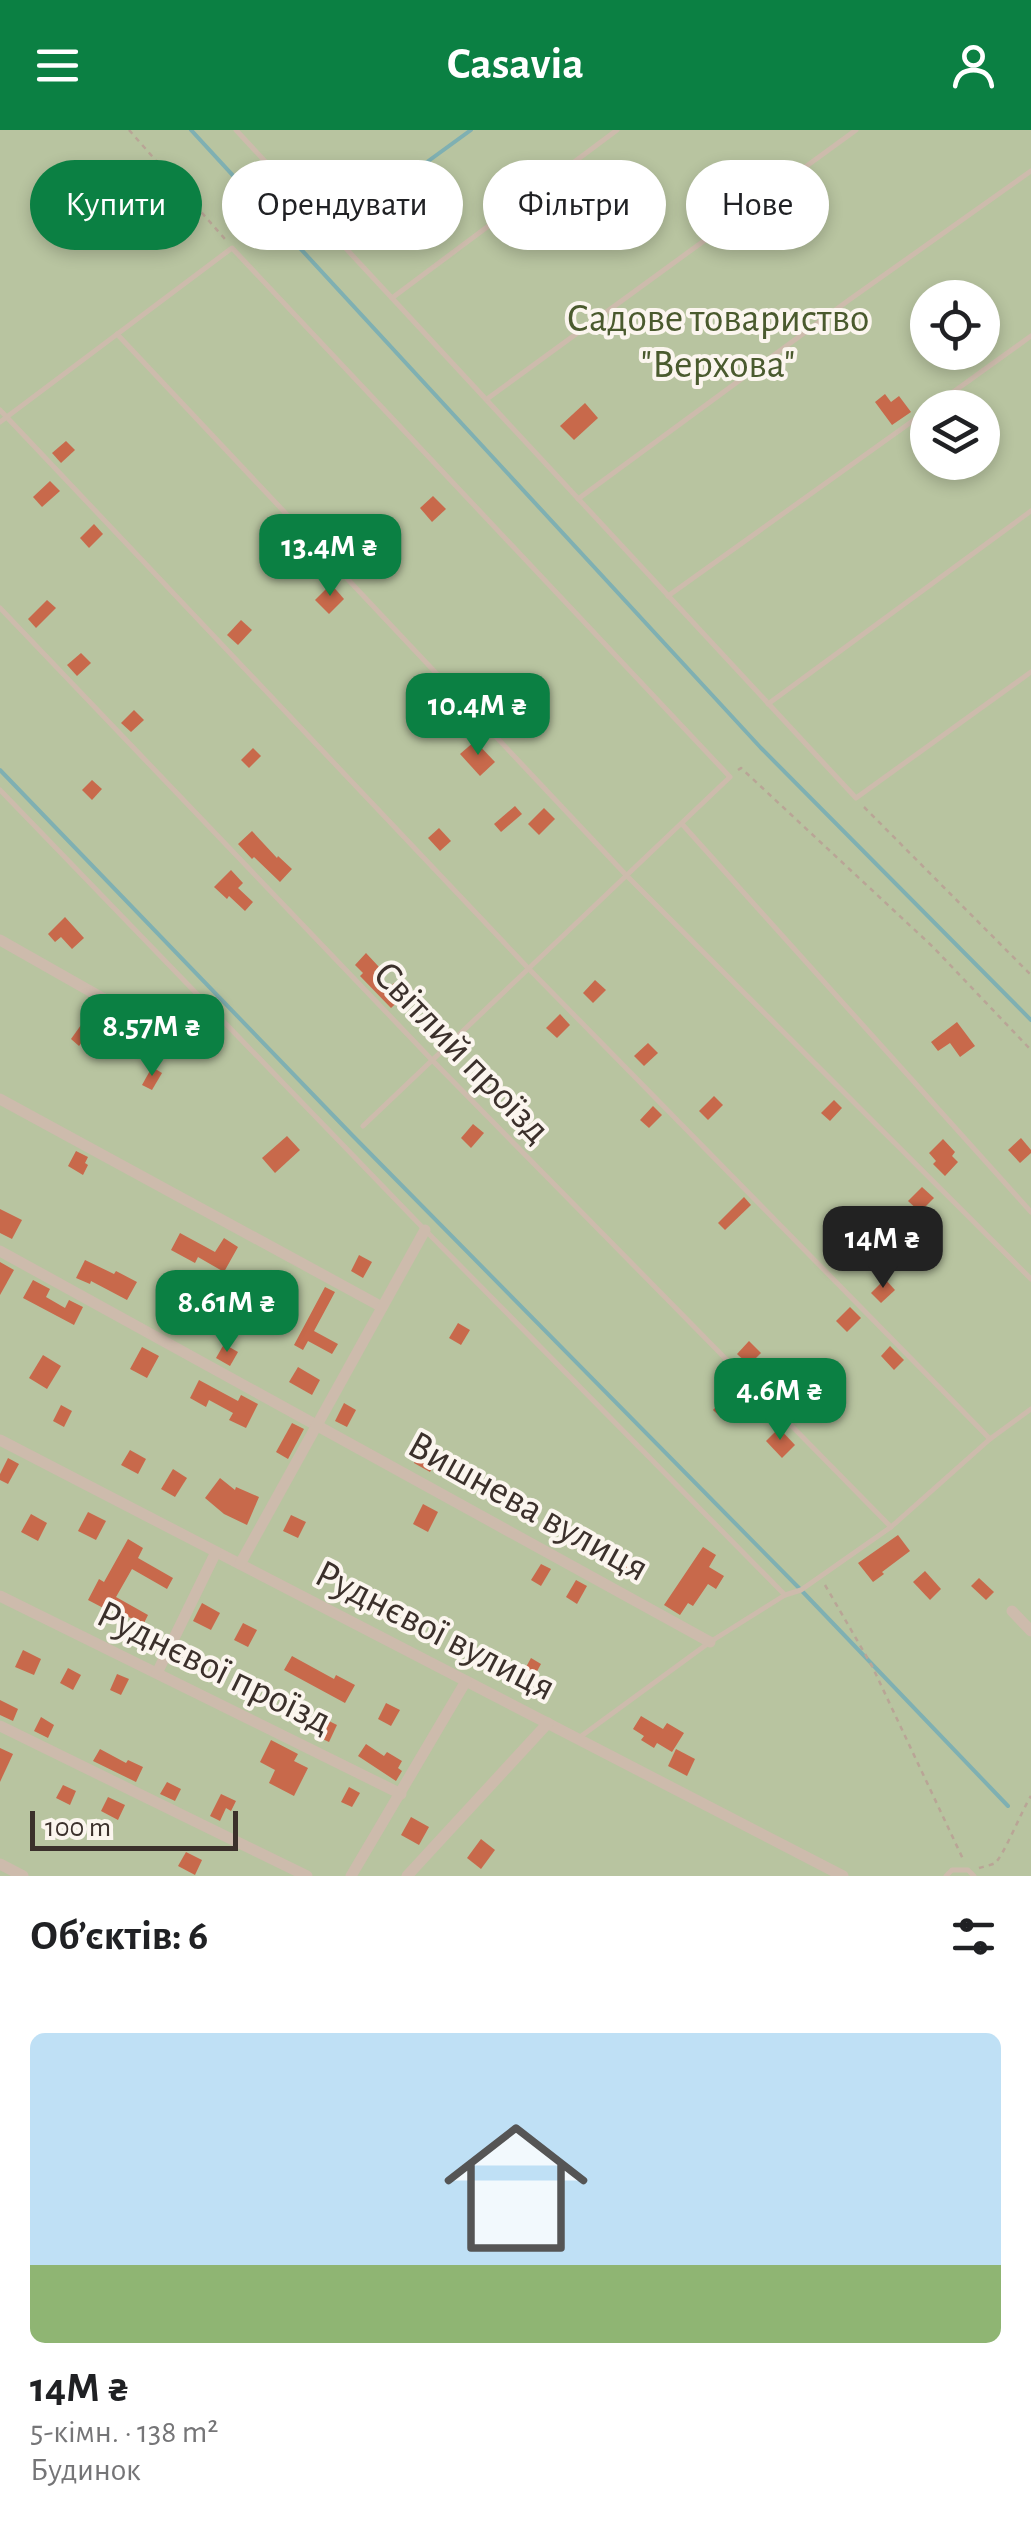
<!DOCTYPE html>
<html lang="uk">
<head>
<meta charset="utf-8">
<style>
  :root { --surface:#fff; --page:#f2f2f2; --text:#202124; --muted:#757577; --line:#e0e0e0; --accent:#0b8043 }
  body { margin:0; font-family:"Alegreya Sans",sans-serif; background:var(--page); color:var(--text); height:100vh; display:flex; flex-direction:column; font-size:38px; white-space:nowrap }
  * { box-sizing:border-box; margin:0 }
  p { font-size:32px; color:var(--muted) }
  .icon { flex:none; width:55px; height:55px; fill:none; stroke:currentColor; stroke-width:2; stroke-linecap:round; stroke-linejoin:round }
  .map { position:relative; height:1746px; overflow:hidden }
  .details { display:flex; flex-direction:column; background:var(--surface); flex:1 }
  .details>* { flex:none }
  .banner { position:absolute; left:30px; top:30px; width:972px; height:90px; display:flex; gap:20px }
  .controls { position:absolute; left:910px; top:150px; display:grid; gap:20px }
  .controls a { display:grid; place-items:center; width:90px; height:90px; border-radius:50%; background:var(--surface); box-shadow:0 5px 15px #0003; font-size:50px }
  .scale { position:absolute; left:30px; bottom:25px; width:208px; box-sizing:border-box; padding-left:10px; border:5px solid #3b302b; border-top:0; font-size:28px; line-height:35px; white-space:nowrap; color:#3b302b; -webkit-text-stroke:8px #fbf5ee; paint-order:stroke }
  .price { position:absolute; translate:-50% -85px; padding:0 22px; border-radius:20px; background:var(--accent); color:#fff; font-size:32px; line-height:65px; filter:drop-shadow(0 2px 5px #0008) }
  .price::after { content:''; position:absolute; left:50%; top:60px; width:30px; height:22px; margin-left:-15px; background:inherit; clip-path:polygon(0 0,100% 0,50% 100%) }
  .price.active { background:#222; color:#fff }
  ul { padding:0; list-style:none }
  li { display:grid; align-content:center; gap:20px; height:530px; padding:0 30px }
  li+li { border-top:2px solid var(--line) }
  li span { display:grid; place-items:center; height:310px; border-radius:15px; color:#555 }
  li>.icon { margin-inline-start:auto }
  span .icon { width:180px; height:180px; fill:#fffc; stroke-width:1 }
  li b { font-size:42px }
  h2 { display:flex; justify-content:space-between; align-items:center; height:120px; padding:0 30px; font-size:42px }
  .pill { padding:0 35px; border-radius:45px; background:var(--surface); box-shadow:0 5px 15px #0003; font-size:35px; line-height:90px }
  .pill.active { background:var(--accent); color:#fff }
  header { display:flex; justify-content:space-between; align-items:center; height:130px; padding:0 30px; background:var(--accent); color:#fff; font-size:45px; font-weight:600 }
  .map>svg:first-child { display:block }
  .green { fill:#b8c4a0; fill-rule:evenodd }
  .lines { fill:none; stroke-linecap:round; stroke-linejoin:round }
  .stream { stroke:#7fb0b2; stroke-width:4 }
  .building { fill:#c8694b }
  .path { stroke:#b9a596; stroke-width:2.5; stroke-dasharray:5 5; stroke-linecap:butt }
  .lane { stroke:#cdbbac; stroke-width:5 }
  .street { stroke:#cdbbac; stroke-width:11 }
  .labels { text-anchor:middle; stroke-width:8; stroke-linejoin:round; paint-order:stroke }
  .park-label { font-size:40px; fill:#4a5a2e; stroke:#fbf5ee }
  .street-label { font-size:40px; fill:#3b302b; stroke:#fbf5ee }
</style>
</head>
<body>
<header><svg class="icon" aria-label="menu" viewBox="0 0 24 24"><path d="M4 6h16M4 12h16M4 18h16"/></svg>Casavia<svg class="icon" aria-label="person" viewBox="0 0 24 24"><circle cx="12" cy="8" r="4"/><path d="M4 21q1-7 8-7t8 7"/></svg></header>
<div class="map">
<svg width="1031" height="1746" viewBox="0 0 1031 1746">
  <rect width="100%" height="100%" fill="#f4ebe1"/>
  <!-- green -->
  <path class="green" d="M 0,0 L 1031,0 L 1031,1746 L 0,1746 ZM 928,168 L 982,168 L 982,222 L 928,222 ZM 928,278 L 982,278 L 982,332 L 928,332 Z"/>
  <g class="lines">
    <!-- stream -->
    <g class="stream">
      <polyline points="191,0 761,618 1031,890"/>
      <polyline points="346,91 471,0"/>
      <polyline points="0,640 353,1006 801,1460 1008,1676"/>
    </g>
  </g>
  <!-- building -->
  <g class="building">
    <polygon points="885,264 891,272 899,266 911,282 892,295 875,272"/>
    <polygon points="585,273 598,288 574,310 560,296"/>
    <polygon points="66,311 75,320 61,333 52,323"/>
    <polygon points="50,351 60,361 42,377 33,367"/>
    <polygon points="433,366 446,379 432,392 420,378"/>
    <polygon points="94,394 103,404 89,418 80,408"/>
    <polygon points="331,454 344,469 329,484 315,470"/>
    <polygon points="47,470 56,478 36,498 28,489"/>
    <polygon points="241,490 252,500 238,515 227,505"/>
    <polygon points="81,523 91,533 77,546 67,535"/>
    <polygon points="422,555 432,567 418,580 407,568"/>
    <polygon points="134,580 144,590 131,602 121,593"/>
    <polygon points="475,611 495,632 480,646 460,624"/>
    <polygon points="253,618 261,626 249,638 241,630"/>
    <polygon points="92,650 102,659 92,670 82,660"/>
    <polygon points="515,676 522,684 501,702 494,694"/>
    <polygon points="544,678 555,689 539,705 528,694"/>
    <polygon points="439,698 451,711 440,721 428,708"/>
    <polygon points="252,701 277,728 278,726 292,739 280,752 254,727 252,729 238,714"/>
    <polygon points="231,740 243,753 238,758 253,772 245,781 229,766 227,769 214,757"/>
    <polygon points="65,787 84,808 72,819 61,807 55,812 48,804"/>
    <polygon points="366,823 379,837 374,842 390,857 394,853 405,865 391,878 360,846 363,843 355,835"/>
    <polygon points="595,850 606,860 593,873 583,863"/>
    <polygon points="560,884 570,895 557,908 546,898"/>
    <polygon points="957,892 975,916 960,927 950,913 938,921 931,912"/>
    <polygon points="81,895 90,902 79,916 71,909"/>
    <polygon points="648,913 658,923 644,936 634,926"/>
    <polygon points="152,937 162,943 152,960 142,955"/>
    <polygon points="714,966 723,975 708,990 699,981"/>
    <polygon points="834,970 842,978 830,991 821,983"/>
    <polygon points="653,976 662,985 649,998 640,990"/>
    <polygon points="473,994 484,1003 471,1018 461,1008"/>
    <polygon points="287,1006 300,1020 275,1043 262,1028"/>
    <polygon points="1021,1008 1031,1020 1031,1023 1020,1033 1008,1020"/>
    <polygon points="943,1009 955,1022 952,1026 958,1032 945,1046 933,1034 936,1031 929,1023"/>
    <polygon points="76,1021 88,1027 85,1033 88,1035 83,1045 68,1036"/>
    <polygon points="922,1057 934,1068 920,1082 908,1071"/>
    <polygon points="744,1067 751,1075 725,1100 718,1093"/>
    <polygon points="0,1079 22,1090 12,1109 0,1103"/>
    <polygon points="180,1103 215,1122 224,1108 238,1117 224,1142 198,1127 195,1133 171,1120"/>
    <polygon points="359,1125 372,1132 363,1148 351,1141"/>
    <polygon points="85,1130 114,1144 116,1141 137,1152 127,1170 91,1151 90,1154 76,1148"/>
    <polygon points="0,1132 14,1140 0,1165"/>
    <polygon points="885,1149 895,1160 881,1173 871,1163"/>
    <polygon points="33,1150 50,1159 46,1167 65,1178 69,1170 83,1177 74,1195 23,1168"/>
    <polygon points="325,1157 335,1162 314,1201 338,1214 332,1224 308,1211 303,1220 294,1215"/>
    <polygon points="850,1177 861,1188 847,1202 836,1191"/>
    <polygon points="458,1193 470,1200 461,1215 449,1208"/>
    <polygon points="749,1211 761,1223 749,1235 737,1224"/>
    <polygon points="224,1214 238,1222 230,1236 216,1228"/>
    <polygon points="890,1216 904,1230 894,1240 881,1226"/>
    <polygon points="142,1217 159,1226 147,1248 130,1239"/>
    <polygon points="43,1225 61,1236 47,1259 29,1248"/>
    <polygon points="298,1237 320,1250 312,1265 289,1252"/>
    <polygon points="199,1250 238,1271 241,1265 258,1274 246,1298 229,1290 233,1283 209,1270 206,1277 190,1268"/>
    <polygon points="728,1264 739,1275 725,1291 713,1280"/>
    <polygon points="344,1273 356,1280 347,1297 335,1291"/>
    <polygon points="61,1275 72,1281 64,1297 53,1291"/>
    <polygon points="292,1293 304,1299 288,1329 276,1322"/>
    <polygon points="779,1298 795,1315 782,1328 766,1311"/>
    <polygon points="423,1316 445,1327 438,1339 433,1336 430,1342 414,1333"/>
    <polygon points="130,1320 146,1329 138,1344 121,1335"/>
    <polygon points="8,1328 19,1334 8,1354 0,1350 0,1344"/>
    <polygon points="173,1339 187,1348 175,1367 161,1359"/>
    <polygon points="220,1348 235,1360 236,1357 259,1367 247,1395 224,1384 205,1368"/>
    <polygon points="506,1361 525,1372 517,1386 498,1376"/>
    <polygon points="423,1374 438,1382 428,1402 413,1394"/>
    <polygon points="88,1382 106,1391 96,1410 78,1401"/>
    <polygon points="31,1384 47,1393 38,1411 21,1402"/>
    <polygon points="291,1385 306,1392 298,1408 283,1401"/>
    <polygon points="898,1405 910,1421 882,1442 884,1444 873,1452 858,1433"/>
    <polygon points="128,1409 143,1418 138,1428 173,1448 167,1459 132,1439 116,1467 148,1485 143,1495 111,1477 109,1481 88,1470 99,1449 104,1452"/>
    <polygon points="703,1417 716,1425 709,1437 724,1446 716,1459 708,1454 693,1476 688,1473 680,1485 664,1475"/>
    <polygon points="614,1424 634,1435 626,1449 606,1438"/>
    <polygon points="541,1434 551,1439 541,1456 531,1450"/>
    <polygon points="925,1441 941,1459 930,1470 913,1452"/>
    <polygon points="979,1448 994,1462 986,1470 971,1456"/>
    <polygon points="576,1450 587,1456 577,1474 566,1467"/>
    <polygon points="202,1473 220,1483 211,1500 193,1491"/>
    <polygon points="243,1493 257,1500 248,1517 234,1510"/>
    <polygon points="23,1520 41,1529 34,1545 15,1537"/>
    <polygon points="292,1526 334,1549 336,1545 355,1555 345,1573 284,1540"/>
    <polygon points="531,1528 541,1534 531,1552 521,1546"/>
    <polygon points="68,1538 81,1545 73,1560 60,1553"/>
    <polygon points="117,1544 129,1549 121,1565 110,1560"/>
    <polygon points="0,1570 18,1579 13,1591 0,1585"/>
    <polygon points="386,1573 400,1580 391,1596 378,1589"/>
    <polygon points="641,1586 663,1599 667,1593 684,1603 672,1622 657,1613 654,1618 641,1610 644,1606 633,1599"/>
    <polygon points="41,1587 54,1595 48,1608 34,1601"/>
    <polygon points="325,1589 337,1595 329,1612 316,1606"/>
    <polygon points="271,1610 298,1624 294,1631 308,1638 294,1666 269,1653 275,1640 260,1632"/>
    <polygon points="366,1614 384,1626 387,1622 402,1631 398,1638 402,1641 396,1651 358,1626"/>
    <polygon points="0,1618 13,1624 0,1652"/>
    <polygon points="100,1619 126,1633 128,1630 143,1637 136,1652 93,1631"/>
    <polygon points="676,1619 695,1629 687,1646 668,1636"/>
    <polygon points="167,1652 181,1659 175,1671 160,1664"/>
    <polygon points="63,1655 76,1661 70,1675 56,1668"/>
    <polygon points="349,1657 360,1663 352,1677 341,1672"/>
    <polygon points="221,1664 236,1671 231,1681 226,1678 220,1691 210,1686"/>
    <polygon points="108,1667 125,1675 118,1690 101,1681"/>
    <polygon points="411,1687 429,1697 419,1715 401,1705"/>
    <polygon points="481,1709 495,1720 481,1739 467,1728"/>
    <polygon points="186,1722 202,1730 195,1745 178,1736"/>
  </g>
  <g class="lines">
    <!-- path -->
    <g class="path">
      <polyline points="129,0 225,109"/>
      <polyline points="738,640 741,638 933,817 1031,920"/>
      <polyline points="864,677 1031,845"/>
      <polyline points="825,1455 872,1536 963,1729"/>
      <path d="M 979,1738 C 982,1737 992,1735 995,1733 C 1003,1727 1022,1680 1031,1666"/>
    </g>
    <!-- lane -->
    <g class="lane">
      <polyline points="236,0 856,668 1031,542"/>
      <polyline points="392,168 617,0"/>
      <polyline points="117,204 626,745 1031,1149"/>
      <polyline points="487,269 856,0"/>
      <polyline points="931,278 1031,206"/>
      <polyline points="0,280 528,838 990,1309"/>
      <polyline points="0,292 232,118 730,647 363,996"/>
      <polyline points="578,369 849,170 1031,41"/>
      <polyline points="668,466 928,280"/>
      <polyline points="0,478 431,929 891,1397"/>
      <polyline points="768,574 1031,381"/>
      <polyline points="0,660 425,1100 785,1465"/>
      <polyline points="682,694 1031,1082"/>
      <polyline points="580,1607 710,1512 785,1465 801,1460 891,1397 990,1309 1031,1279"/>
      <polyline points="946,1746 952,1740 968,1740 974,1746"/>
    </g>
    <!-- street -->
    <g class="street">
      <polyline points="0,810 187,916 219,887"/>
      <polyline points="0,969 382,1177"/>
      <polyline points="0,1121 710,1512"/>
      <polyline points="0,1310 843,1746"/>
      <polyline points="240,1434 425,1100"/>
      <polyline points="0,1466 401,1664"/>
      <polyline points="1012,1481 1031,1501"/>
      <polyline points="157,1543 216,1422"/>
      <polyline points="0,1596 307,1746"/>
      <polyline points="0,1734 23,1746"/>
      <polyline points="351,1746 466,1551"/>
      <polyline points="407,1746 548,1593"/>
    </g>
  </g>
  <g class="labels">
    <!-- park labels -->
    <g class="park-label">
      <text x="718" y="201">Садове товариство<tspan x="718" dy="46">"Верхова"</tspan></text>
    </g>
    <!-- street labels -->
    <g class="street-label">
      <text transform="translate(463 921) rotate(46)" y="14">Світлий проїзд</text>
      <text transform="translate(529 1375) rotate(29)" y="14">Вишнева вулиця</text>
      <text transform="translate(436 1499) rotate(27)" y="14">Руднєвої вулиця</text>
      <text transform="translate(215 1536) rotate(26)" y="14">Руднєвої проїзд</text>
    </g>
  </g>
</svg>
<div class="controls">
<a><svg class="icon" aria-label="locate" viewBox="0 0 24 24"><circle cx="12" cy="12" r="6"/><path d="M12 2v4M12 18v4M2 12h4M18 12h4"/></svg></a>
<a><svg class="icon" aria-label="layers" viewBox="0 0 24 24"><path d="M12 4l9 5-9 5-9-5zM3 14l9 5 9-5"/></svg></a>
</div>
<div class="scale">100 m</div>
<b class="price" style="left:330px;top:469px">13.4M ₴</b>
<b class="price" style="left:478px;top:628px">10.4M ₴</b>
<b class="price" style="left:152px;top:949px">8.57M ₴</b>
<b class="price active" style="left:883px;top:1161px">14M ₴</b>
<b class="price" style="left:227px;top:1225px">8.61M ₴</b>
<b class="price" style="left:780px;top:1313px">4.6M ₴</b>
<div class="banner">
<a class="pill active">Купити</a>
<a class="pill">Орендувати</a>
<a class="pill">Фільтри</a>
<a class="pill">Нове</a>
</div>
</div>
<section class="details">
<h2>Об’єктів: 6<svg class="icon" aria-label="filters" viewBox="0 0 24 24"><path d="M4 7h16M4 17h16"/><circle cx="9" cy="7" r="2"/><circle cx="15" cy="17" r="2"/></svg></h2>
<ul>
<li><span style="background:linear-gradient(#bfe0f5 75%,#8fb573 0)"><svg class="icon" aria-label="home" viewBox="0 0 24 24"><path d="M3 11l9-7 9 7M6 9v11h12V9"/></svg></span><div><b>14M ₴</b><p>5-кімн. · 138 m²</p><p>Будинок</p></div></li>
</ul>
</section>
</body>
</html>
